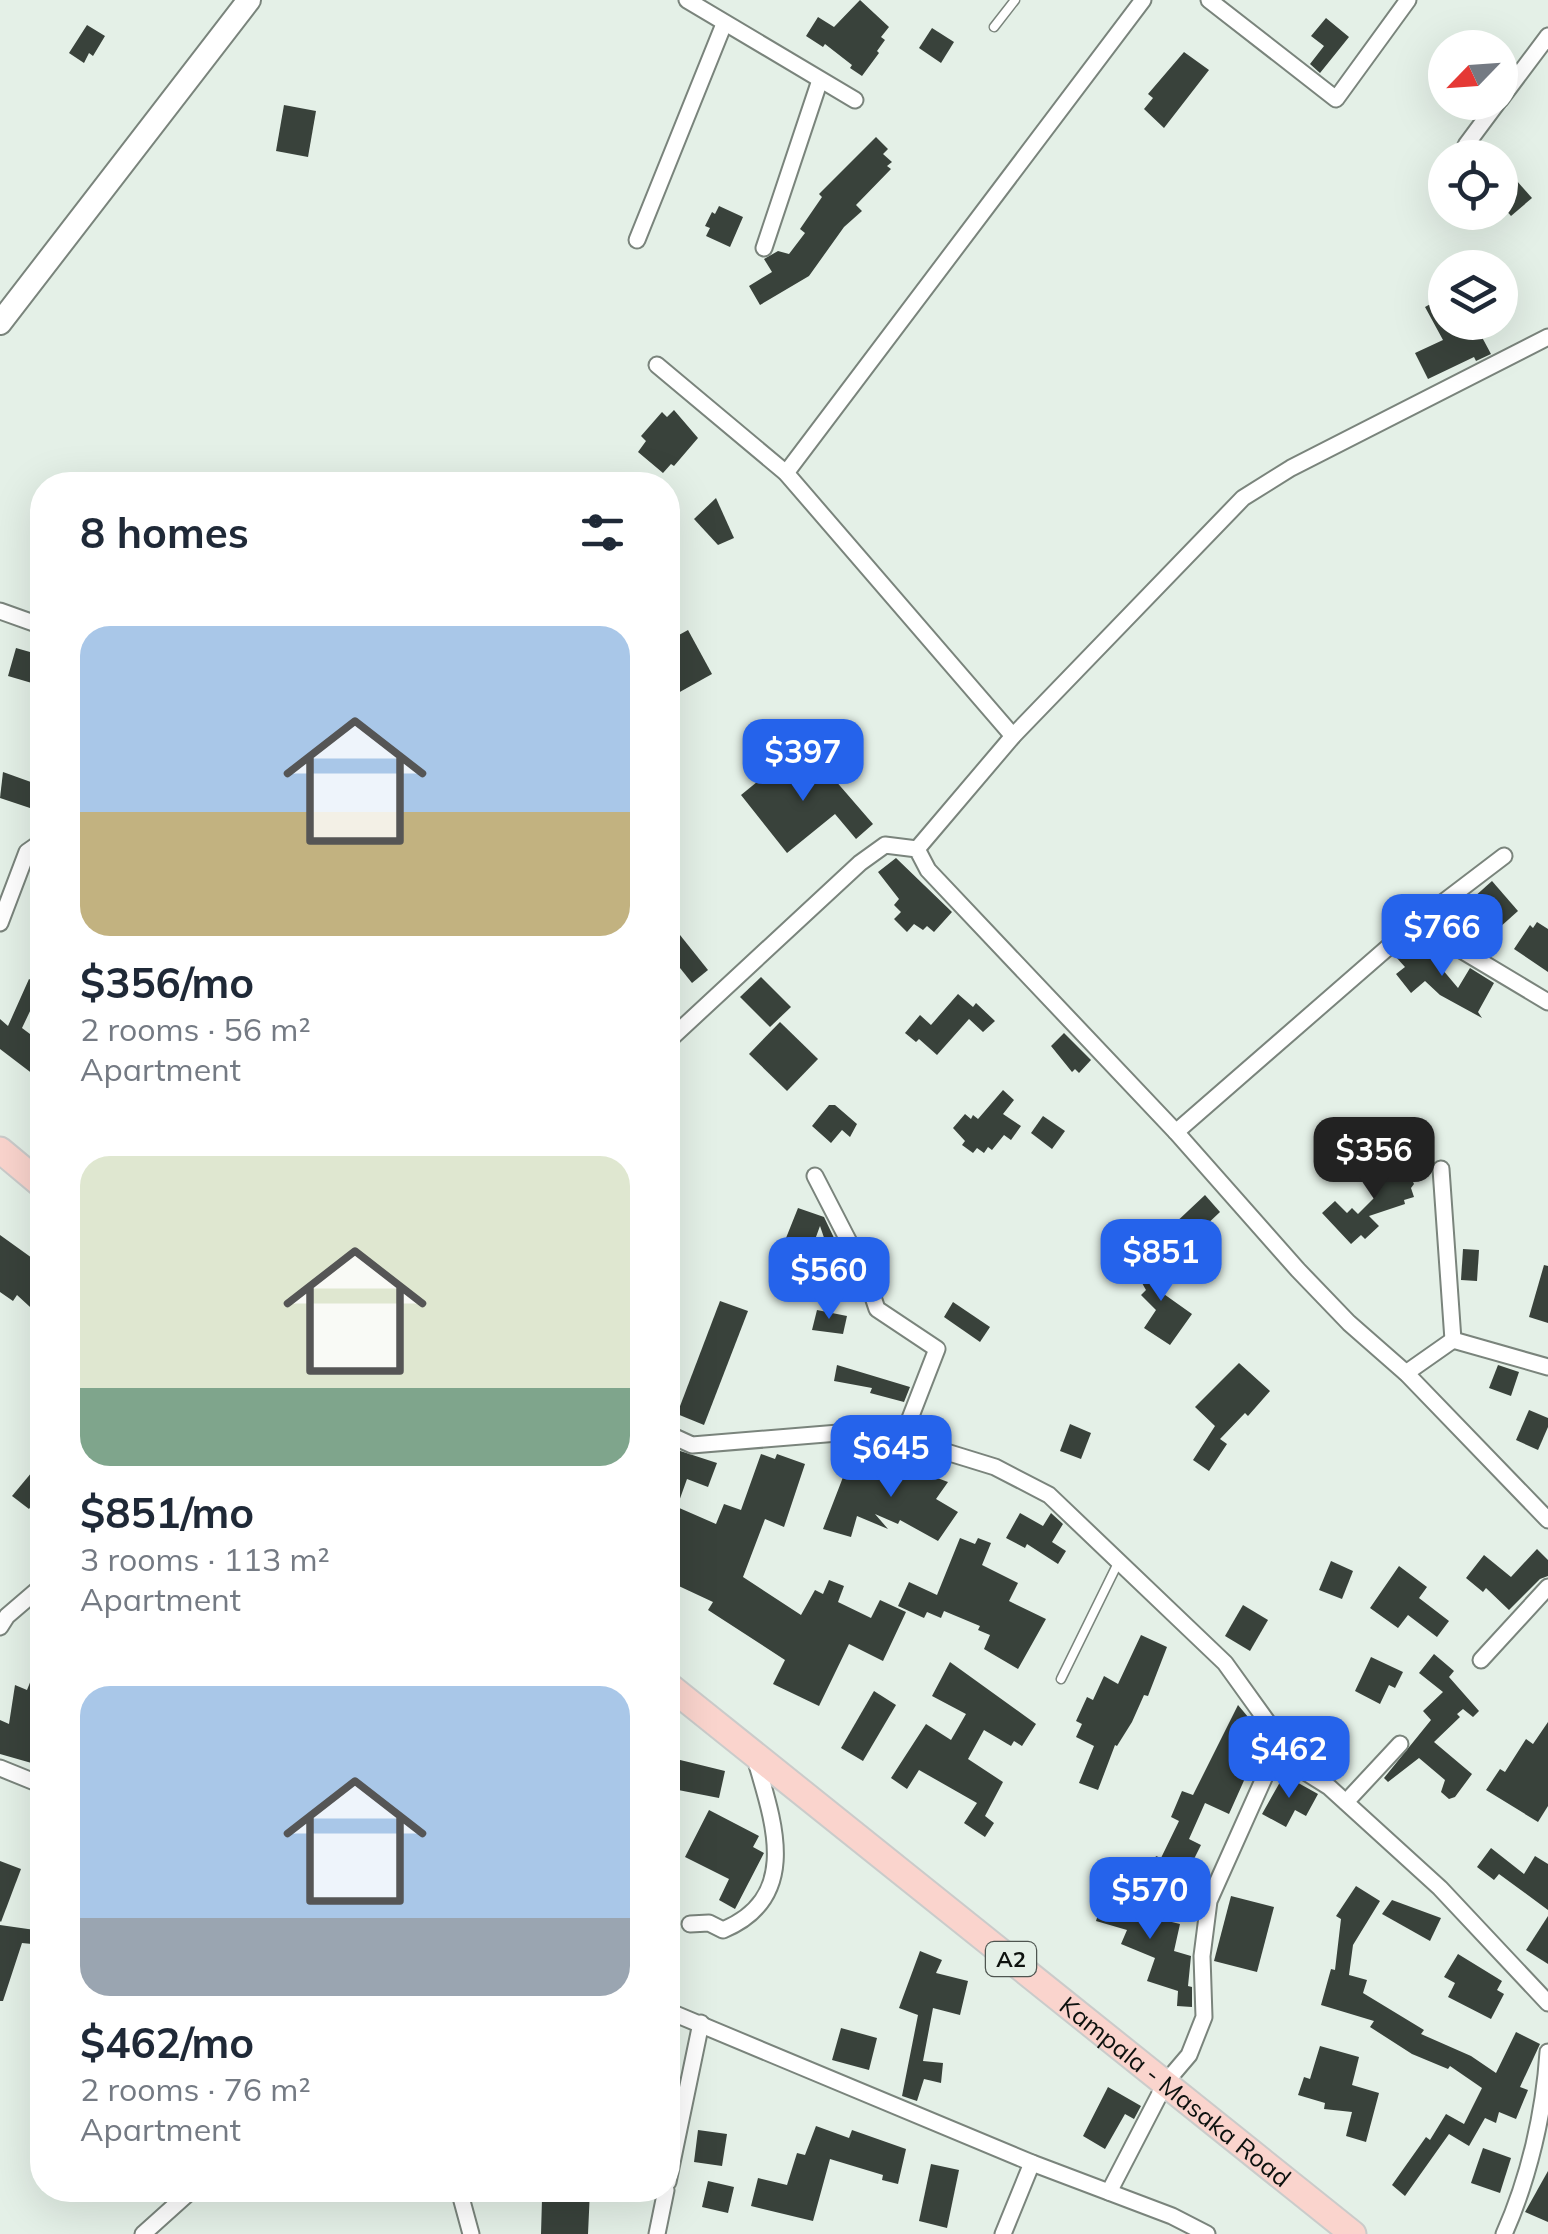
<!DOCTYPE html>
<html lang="en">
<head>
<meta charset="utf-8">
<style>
  :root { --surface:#fff; --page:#f6f6f7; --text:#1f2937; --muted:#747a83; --accent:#2563eb }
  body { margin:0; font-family:Mulish,sans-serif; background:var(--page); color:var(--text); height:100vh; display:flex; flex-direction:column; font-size:38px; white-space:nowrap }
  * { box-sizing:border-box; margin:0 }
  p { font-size:32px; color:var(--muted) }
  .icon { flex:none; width:55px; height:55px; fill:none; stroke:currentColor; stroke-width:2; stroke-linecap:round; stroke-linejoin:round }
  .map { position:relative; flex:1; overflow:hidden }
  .panel { position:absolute; left:30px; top:472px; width:650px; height:1730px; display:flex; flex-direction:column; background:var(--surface); border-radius:40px; box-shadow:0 10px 40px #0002 }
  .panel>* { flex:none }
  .needle { width:65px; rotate:245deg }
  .buttons { position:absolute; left:1428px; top:30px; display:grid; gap:20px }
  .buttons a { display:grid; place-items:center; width:90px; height:90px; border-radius:50%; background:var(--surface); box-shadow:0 10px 40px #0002; font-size:50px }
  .price { position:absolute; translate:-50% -85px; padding:0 22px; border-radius:20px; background:var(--accent); color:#fff; font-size:32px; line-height:65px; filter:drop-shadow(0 2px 5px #0008) }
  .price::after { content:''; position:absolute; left:50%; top:60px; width:30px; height:22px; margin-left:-15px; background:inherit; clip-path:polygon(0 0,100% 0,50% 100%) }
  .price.current { background:#222; color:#fff }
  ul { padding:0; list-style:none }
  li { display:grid; align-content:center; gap:20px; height:530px; padding:0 50px }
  li span { display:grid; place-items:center; height:310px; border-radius:30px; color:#555 }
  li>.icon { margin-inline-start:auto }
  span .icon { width:180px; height:180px; fill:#fffc; stroke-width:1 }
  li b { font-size:42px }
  h2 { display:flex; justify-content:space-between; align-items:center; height:120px; padding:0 50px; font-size:42px }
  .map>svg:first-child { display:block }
  .building { fill:#39423b }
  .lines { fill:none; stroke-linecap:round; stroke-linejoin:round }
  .lane-casing { stroke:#7a847c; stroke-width:11 }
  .street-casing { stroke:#7a847c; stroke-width:19 }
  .secondary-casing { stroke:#7a847c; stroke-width:26 }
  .primary-casing { stroke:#cacbca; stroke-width:29 }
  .lane { stroke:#fff; stroke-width:8 }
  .street { stroke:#fff; stroke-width:15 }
  .secondary { stroke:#fff; stroke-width:22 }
  .primary { stroke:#fad4cd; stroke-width:25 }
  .labels { text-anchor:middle; stroke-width:10; stroke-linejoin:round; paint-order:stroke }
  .shield { fill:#e4f0e7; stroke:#4e5550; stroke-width:2.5 }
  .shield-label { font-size:22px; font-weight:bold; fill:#0e120f }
  .street-label { font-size:25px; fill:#0e120f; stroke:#e4f0e7 }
</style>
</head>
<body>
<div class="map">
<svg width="1548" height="2234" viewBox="0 0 1548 2234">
  <rect width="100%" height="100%" fill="#e4f0e7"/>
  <!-- building -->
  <g class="building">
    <polygon points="860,0 889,27 881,37 885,40 877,51 879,53 862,76 850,68 852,65 825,44 823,47 806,36 818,17 834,27"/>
    <polygon points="1326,18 1349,37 1320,73 1310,64 1324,46 1311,36"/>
    <polygon points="87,25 105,36 93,56 89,53 84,63 69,53"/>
    <polygon points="932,28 954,42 941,63 919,48"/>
    <polygon points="1184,52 1209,70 1164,128 1144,109 1153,98 1148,94"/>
    <polygon points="284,105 316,111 308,157 276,151"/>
    <polygon points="876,137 888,149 883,154 892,162 887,166 891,169 856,205 862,211 844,227 809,276 760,305 749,286 772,272 764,259 778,251 789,254 805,233 800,229 822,197 819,194"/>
    <polygon points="1508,171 1532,198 1511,216 1500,203 1500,178"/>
    <polygon points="719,206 743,217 730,247 706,236 710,228 705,226 712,212 715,214"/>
    <polygon points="1445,296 1445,322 1470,322 1472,328 1476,326 1491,354 1476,361 1474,357 1428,379 1415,353 1443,340 1425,307"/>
    <polygon points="674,410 698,438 674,466 671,464 663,473 638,452 646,441 641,436 662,412 667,417"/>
    <polygon points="716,498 734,538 718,545 694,519"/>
    <polygon points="688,630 712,674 678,693 668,674 668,641"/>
    <polygon points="16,648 37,654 36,661 42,663 42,686 8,676"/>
    <polygon points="815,757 873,824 856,839 835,814 787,853 741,795 779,764 790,779"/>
    <polygon points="3,772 42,786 42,812 0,798"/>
    <polygon points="896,858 952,912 934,932 927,926 923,930 914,924 907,932 894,919 901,912 894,905 899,899 878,872"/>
    <polygon points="1492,881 1518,911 1490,936 1464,906"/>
    <polygon points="668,920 708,970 692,983 668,953"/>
    <polygon points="1537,922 1548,929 1548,972 1514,949 1530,925 1533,928"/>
    <polygon points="1416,938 1458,988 1470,968 1494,983 1478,1012 1482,1018 1440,995 1425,981 1411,993 1396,974 1405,967 1395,956"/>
    <polygon points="761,977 791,1007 770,1027 740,997"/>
    <polygon points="29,979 42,986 22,1028 42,1043 42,1081 0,1049 0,1019 8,1026"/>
    <polygon points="958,994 973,1007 976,1003 995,1021 983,1032 969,1019 937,1055 919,1039 916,1042 905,1033 920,1015 931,1025"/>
    <polygon points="780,1022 818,1059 787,1091 749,1054"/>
    <polygon points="1064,1033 1091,1060 1079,1073 1075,1069 1072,1072 1051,1046"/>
    <polygon points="1003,1090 1014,1100 1003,1114 1021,1126 1011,1140 1004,1135 992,1150 988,1147 984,1153 977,1148 973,1153 962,1145 965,1141 953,1128 965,1114 971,1119 973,1115 978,1119"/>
    <polygon points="829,1105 835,1105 857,1124 850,1137 842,1130 831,1143 812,1126"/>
    <polygon points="1043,1116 1065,1131 1052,1149 1031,1133"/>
    <polygon points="1401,1157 1414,1184 1411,1188 1414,1197 1404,1200 1405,1204 1369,1216 1379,1226 1365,1239 1361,1235 1351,1244 1322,1213 1335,1201 1347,1213 1352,1208 1358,1214 1375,1197 1371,1184 1377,1182 1373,1170"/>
    <polygon points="1205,1195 1220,1212 1170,1259 1155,1242"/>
    <polygon points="798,1208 824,1217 858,1288 843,1293 820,1226 802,1275 790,1271 799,1242 786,1238"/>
    <polygon points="0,1235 32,1258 42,1244 42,1318 17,1295 13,1301 0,1292"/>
    <polygon points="1463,1249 1479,1250 1477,1281 1461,1280"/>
    <polygon points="1151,1260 1172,1281 1161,1292 1192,1314 1170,1345 1144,1328 1156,1310 1141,1295 1146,1290 1134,1269"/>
    <polygon points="1544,1265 1548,1266 1548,1323 1529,1317"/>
    <polygon points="720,1301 748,1311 704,1425 677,1414"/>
    <polygon points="953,1302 990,1327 980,1342 944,1317"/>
    <polygon points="817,1310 847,1316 843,1334 812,1330"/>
    <polygon points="1239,1363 1270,1391 1248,1416 1245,1413 1220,1439 1227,1444 1209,1471 1193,1460 1215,1426 1195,1407"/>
    <polygon points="837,1365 910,1387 904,1402 870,1393 872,1388 834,1381"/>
    <polygon points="1498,1365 1519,1372 1511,1396 1489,1388"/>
    <polygon points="1529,1410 1548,1418 1548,1427 1538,1450 1516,1440"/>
    <polygon points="1070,1424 1091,1433 1081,1459 1060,1451"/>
    <polygon points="668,1447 717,1463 708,1487 687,1479 677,1507 716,1524 724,1504 741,1510 761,1454 775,1459 777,1454 805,1464 784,1527 765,1519 743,1577 801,1615 815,1590 823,1594 829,1580 844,1586 838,1602 871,1618 880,1600 906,1612 883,1661 849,1644 819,1706 773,1684 785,1660 708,1610 713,1602 668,1581"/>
    <polygon points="876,1455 948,1482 936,1499 958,1512 938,1541 900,1520 898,1524 875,1514 888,1529 857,1516 851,1537 823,1529 845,1472 870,1476"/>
    <polygon points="42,1460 42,1491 29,1509 12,1496"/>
    <polygon points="1020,1513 1043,1526 1051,1513 1063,1524 1052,1542 1066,1551 1058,1564 1027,1544 1025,1548 1006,1538"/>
    <polygon points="960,1538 975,1544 978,1538 991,1543 982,1565 1018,1583 1009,1601 1046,1619 1018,1669 984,1649 990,1635 978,1630 980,1626 944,1611 941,1618 927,1612 924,1618 898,1606 909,1582 937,1595"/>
    <polygon points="1537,1549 1548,1560 1548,1576 1540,1579 1509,1610 1486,1588 1483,1592 1466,1578 1484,1555 1511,1577"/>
    <polygon points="1331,1561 1353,1571 1342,1599 1319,1590"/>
    <polygon points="1399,1566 1427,1587 1419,1598 1449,1621 1437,1637 1408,1615 1398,1628 1370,1608"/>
    <polygon points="1243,1605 1268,1620 1250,1651 1225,1636"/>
    <polygon points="1141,1635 1167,1647 1148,1696 1144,1695 1132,1722 1117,1746 1115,1745 1098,1790 1079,1783 1094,1746 1076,1737 1082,1724 1076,1721 1087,1697 1093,1700 1104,1676 1118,1684"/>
    <polygon points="1434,1654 1454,1671 1449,1677 1479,1711 1473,1717 1463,1709 1457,1714 1460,1717 1434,1742 1472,1774 1455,1797 1449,1799 1441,1792 1445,1780 1419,1758 1388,1782 1384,1778 1431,1720 1423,1711 1443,1692 1419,1673"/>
    <polygon points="1371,1657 1403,1672 1395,1688 1389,1685 1380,1704 1355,1691"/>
    <polygon points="950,1662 1036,1724 1022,1746 1014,1741 1011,1746 984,1730 968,1759 1003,1782 985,1816 994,1823 985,1837 964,1823 977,1803 919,1770 907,1789 891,1778 926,1724 951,1740 966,1714 932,1696"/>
    <polygon points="31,1680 42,1683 42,1766 0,1754 0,1720 9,1724 15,1685 27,1690"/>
    <polygon points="874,1691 896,1705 863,1761 841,1748"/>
    <polygon points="1238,1705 1264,1736 1229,1814 1205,1803 1189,1839 1201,1845 1189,1869 1197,1872 1190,1889 1149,1873 1156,1856 1161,1858 1179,1821 1171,1817 1182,1791 1193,1795"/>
    <polygon points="1548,1722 1548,1806 1538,1822 1486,1790 1500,1769 1505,1772 1526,1739 1533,1744"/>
    <polygon points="668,1757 725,1771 719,1798 668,1788"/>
    <polygon points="1284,1775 1318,1794 1306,1816 1295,1810 1286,1827 1262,1814"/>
    <polygon points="709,1810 759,1836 753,1847 764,1853 735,1909 719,1900 729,1879 685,1857"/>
    <polygon points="1491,1848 1524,1874 1535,1856 1548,1864 1548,1910 1499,1874 1494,1880 1477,1867"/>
    <polygon points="0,1861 21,1869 1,1922 0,1921"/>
    <polygon points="1108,1883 1132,1894 1127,1911 1180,1924 1174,1951 1191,1956 1188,1986 1192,1987 1192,2007 1177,2006 1178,1991 1147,1981 1155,1958 1121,1944 1127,1930 1096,1921"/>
    <polygon points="1356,1886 1380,1901 1353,1945 1349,1975 1367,1980 1363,1993 1424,2030 1421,2034 1471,2056 1496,2073 1516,2032 1540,2044 1520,2087 1528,2090 1516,2119 1499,2112 1496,2123 1485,2118 1469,2146 1449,2134 1405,2196 1392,2185 1426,2137 1430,2140 1446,2114 1464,2124 1482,2088 1450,2066 1448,2069 1412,2054 1370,2027 1374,2021 1321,2005 1331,1969 1335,1970 1341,1919 1336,1916"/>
    <polygon points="1231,1896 1274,1907 1257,1972 1214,1961"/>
    <polygon points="1392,1900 1441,1918 1430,1941 1382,1914"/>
    <polygon points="1548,1916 1548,1964 1526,1950"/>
    <polygon points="0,1925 35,1930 32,1944 22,1943 3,2001 0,2001"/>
    <polygon points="920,1951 942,1960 936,1973 968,1981 960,2015 933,2008 923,2061 943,2063 941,2083 924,2079 917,2101 902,2096 918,2015 899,2008"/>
    <polygon points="1458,1954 1502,1981 1497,1990 1504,1994 1491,2019 1448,1997 1455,1983 1444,1977"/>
    <polygon points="841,2028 877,2038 869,2070 832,2060"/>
    <polygon points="1320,2046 1359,2057 1352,2085 1379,2093 1366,2142 1346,2136 1352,2112 1324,2109 1325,2103 1298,2095 1304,2077 1310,2079"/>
    <polygon points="1108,2087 1141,2106 1134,2119 1125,2114 1105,2149 1083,2136"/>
    <polygon points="816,2126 849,2138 852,2130 906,2149 898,2184 882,2180 883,2175 830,2159 813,2221 751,2206 758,2178 787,2185 797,2153 805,2155"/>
    <polygon points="698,2130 727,2134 722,2166 694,2162"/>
    <polygon points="1483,2148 1511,2158 1500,2193 1471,2183"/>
    <polygon points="931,2164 959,2170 947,2228 919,2221"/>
    <polygon points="1548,2171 1548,2222 1525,2212"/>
    <polygon points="708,2181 734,2187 728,2213 702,2207"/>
    <polygon points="562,2190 590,2190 588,2234 541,2234 542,2199 562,2200"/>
  </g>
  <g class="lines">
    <!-- lane casing -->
    <g class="lane-casing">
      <g id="lane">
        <polyline points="994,27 1015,0"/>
        <polyline points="1061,1679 1118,1563"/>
      </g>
    </g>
    <!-- street casing -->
    <g class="street-casing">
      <g id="street">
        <polyline points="687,0 855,100"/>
        <polyline points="1209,0 1336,99 1408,0"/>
        <polyline points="1500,100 1548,36"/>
        <polyline points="1466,145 1498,102"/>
        <polyline points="637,240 724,24"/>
        <polyline points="764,248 820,80"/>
        <polyline points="657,365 786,473 1013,736"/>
        <polyline points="786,473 1143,0"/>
        <polyline points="0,611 42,626"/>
        <polyline points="917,849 1013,736 1243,498 1291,468 1548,337"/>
        <polyline points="0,923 27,852 37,845"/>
        <polyline points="1416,923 1548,1002"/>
        <polyline points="668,1041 860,863 885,845 917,849 928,870 1176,1132 1298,1270 1349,1323 1406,1373 1548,1520"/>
        <polyline points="1176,1132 1416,923 1504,856"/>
        <polyline points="1441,1169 1453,1340"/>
        <polyline points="815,1176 865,1273 877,1309 937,1349 902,1439"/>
        <polyline points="1453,1340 1548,1367"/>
        <polyline points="1406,1373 1453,1340"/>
        <polyline points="668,1434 692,1445 875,1430 995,1467 1049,1495 1225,1663 1302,1770 1329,1787 1440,1888 1548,2003"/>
        <polyline points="0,1627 7,1616 42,1586"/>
        <polyline points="1481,1660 1548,1587"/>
        <polyline points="0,1768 42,1785"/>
        <polyline points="1346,1802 1400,1744"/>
        <path d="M 690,1924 L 709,1923 L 723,1930 C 802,1897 773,1820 755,1758"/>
        <polyline points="668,2011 1032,2163 1172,2216 1207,2234"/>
        <polyline points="668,2182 701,2023"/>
        <polyline points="459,2190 471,2234"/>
        <polyline points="1109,2192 1166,2082 1189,2055 1204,2017 1202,1956 1209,1901 1282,1738"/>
        <polyline points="143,2234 192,2190"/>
        <polyline points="657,2234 666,2190"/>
        <polyline points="1003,2234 1032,2163"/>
        <path d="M 1504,2234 C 1529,2178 1544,2113 1548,2052"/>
      </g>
    </g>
    <!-- secondary casing -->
    <g class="secondary-casing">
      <polyline id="secondary" points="0,323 249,0"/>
    </g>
    <!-- primary casing -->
    <g class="primary-casing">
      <g id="primary">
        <polyline points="0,1150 42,1185"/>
        <path id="s1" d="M 668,1685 L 1353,2234"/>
      </g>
    </g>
    <!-- lane -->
    <use href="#lane" class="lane"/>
    <!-- street -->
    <use href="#street" class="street"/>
    <!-- secondary -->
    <use href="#secondary" class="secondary"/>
    <!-- primary -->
    <use href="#primary" class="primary"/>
  </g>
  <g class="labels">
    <!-- shield labels -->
    <rect class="shield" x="986" y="1942" width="50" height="34" rx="8"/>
    <g class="shield-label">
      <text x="1011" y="1967">A2</text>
    </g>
    <!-- street labels -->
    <g class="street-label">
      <text dy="9" stroke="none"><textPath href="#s1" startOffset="650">Kampala - Masaka Road</textPath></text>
    </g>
  </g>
</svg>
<div class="buttons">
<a><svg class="needle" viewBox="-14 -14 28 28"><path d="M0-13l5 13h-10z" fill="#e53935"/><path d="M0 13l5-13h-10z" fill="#747a83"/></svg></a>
<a><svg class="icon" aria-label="locate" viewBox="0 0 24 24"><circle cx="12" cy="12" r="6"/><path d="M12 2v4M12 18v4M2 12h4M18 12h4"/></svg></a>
<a><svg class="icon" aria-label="layers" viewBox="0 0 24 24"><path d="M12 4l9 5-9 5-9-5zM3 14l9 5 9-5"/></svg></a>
</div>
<b class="price" style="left:803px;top:804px">$397</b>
<b class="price" style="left:1442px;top:979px">$766</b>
<b class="price current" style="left:1374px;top:1202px">$356</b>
<b class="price" style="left:1161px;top:1304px">$851</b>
<b class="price" style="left:829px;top:1322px">$560</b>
<b class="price" style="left:891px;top:1500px">$645</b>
<b class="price" style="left:1289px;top:1801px">$462</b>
<b class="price" style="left:1150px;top:1942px">$570</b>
<section class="panel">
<h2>8 homes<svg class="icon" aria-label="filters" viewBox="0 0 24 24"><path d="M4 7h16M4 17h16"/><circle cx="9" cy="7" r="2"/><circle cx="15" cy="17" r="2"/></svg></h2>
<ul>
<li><span style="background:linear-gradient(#a9c7e8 60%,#c2b280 0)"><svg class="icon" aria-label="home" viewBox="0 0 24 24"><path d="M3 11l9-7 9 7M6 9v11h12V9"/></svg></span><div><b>$356/mo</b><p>2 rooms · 56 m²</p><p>Apartment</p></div></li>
<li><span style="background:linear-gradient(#dfe7d0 75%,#7fa58c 0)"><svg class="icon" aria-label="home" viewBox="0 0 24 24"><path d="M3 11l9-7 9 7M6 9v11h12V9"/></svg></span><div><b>$851/mo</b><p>3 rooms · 113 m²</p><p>Apartment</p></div></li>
<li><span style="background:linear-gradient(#a9c7e8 75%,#9aa5b1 0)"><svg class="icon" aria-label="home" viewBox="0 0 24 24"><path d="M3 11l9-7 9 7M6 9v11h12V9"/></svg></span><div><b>$462/mo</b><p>2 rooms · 76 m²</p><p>Apartment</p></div></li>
</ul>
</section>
</div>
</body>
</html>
